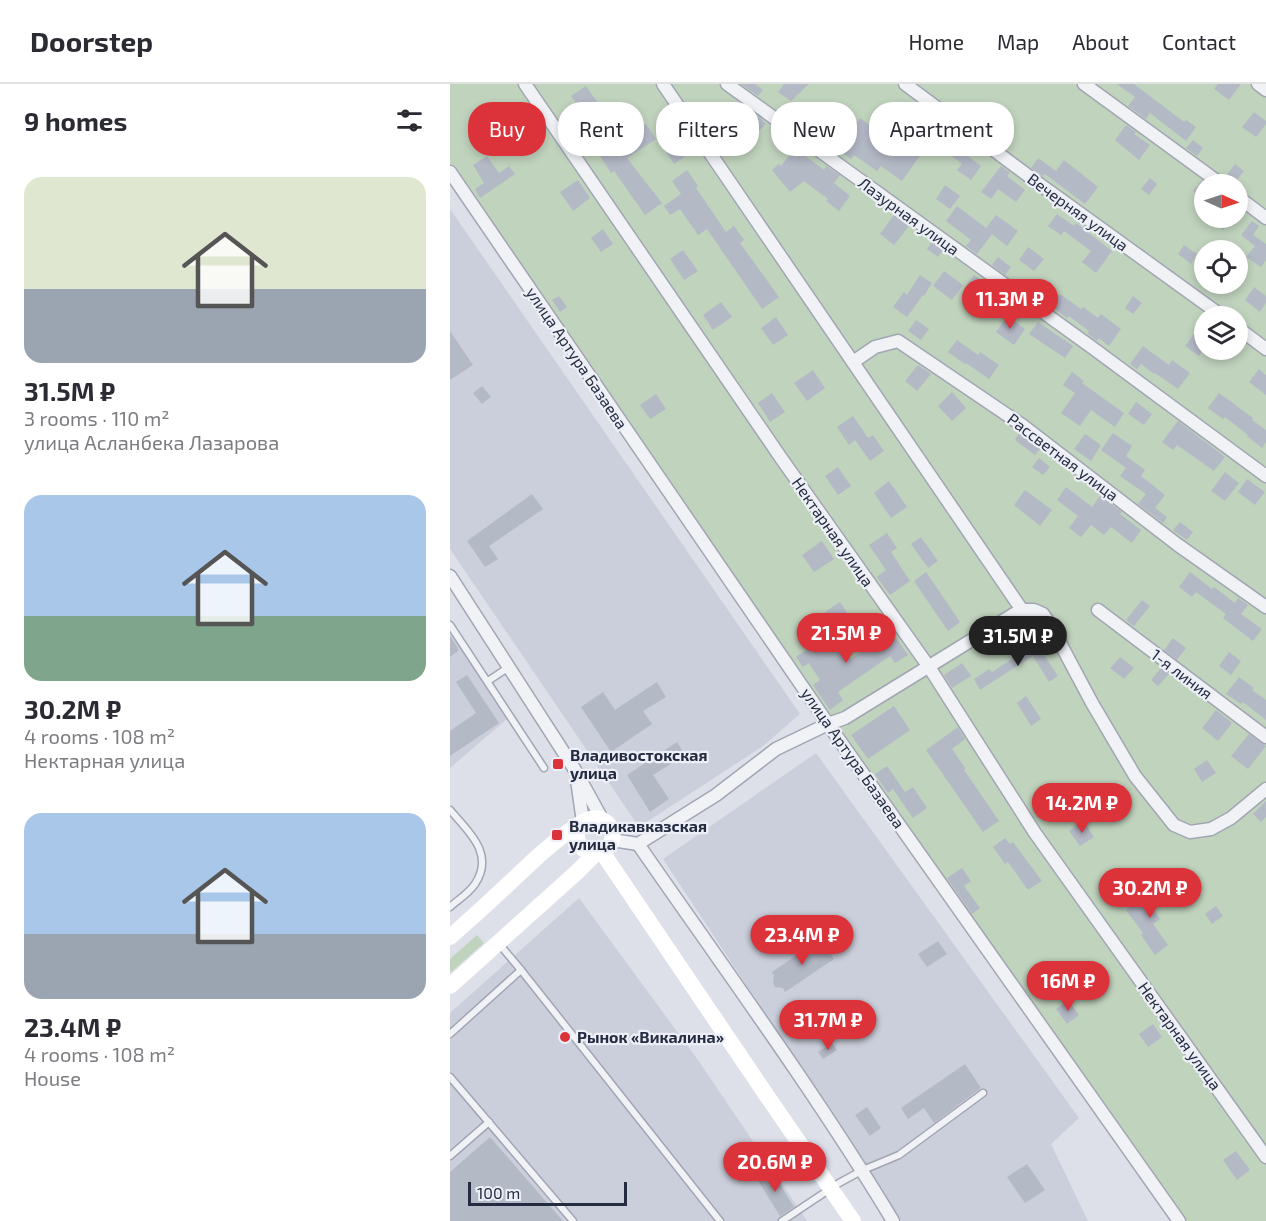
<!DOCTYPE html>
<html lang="en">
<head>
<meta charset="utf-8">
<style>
  :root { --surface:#fff; --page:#f2f2f3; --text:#2b2b33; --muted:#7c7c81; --line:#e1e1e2; --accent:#dc333b }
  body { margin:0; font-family:"Exo 2",sans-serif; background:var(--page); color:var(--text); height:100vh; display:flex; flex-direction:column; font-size:22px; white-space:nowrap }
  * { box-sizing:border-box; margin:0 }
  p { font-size:20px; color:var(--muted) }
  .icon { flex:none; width:33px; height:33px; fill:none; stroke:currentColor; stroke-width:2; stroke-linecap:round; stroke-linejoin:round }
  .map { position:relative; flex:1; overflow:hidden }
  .sheet { display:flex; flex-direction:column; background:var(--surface); width:450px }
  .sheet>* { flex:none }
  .guide { position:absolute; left:18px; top:18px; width:570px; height:54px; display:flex; gap:12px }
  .needle { width:39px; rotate:93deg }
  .tools { position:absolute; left:744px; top:90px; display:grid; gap:12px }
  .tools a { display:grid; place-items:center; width:54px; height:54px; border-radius:50%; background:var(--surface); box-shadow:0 3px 9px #0003; font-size:30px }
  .scale { position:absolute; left:18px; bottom:15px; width:159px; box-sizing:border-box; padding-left:6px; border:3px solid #252c41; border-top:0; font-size:16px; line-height:21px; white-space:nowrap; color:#252c41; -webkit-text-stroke:4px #eceff6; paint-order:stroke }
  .price { position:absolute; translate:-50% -51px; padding:0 14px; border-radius:21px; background:var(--accent); color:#fff; font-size:20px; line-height:39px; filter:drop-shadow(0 2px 3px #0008) }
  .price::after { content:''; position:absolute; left:50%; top:36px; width:18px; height:14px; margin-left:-9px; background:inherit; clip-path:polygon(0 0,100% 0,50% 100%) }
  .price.selected { background:#222; color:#fff }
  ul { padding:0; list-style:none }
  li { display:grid; align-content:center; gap:12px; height:318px; padding:0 24px }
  li span { display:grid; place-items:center; height:186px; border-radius:18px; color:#555 }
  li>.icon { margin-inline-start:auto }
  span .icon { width:108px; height:108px; fill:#fffc; stroke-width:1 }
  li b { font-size:26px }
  h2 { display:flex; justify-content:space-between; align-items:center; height:72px; padding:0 24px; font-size:26px }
  .chip { padding:0 21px; border-radius:24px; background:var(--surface); box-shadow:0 3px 9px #0003; font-size:21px; line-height:54px }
  .chip.selected { background:var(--accent); color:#fff }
  header { display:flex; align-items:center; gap:36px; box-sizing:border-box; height:84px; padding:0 30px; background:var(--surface); border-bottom:2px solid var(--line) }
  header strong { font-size:28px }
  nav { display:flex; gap:33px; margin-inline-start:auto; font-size:21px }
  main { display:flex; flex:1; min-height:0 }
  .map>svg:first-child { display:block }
  .built { fill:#cbcfdb }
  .green { fill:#c0d3bd; fill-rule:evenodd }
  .building { fill:#b4b9c6 }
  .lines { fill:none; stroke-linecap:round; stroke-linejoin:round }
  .lane-casing { stroke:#a2a6b3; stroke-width:9 }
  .street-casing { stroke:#a2a6b3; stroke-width:15 }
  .lane { stroke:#f0f2f6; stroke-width:6 }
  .street { stroke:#f0f2f6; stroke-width:12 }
  .secondary { stroke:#fff; stroke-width:16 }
  .poi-dot { fill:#dc333b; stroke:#eceff6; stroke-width:2 }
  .labels { text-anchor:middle; stroke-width:4.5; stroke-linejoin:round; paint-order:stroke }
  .street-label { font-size:16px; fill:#252c41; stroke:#eceff6 }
  .poi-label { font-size:16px; font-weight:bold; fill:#252c41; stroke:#eceff6; text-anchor:start }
</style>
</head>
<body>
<header>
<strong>Doorstep</strong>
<nav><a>Home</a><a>Map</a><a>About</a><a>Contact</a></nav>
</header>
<main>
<section class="sheet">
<h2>9 homes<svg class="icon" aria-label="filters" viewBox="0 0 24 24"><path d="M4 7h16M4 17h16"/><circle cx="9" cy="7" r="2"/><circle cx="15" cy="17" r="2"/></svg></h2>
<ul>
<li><span style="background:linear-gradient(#dfe7d0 60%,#9aa5b1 0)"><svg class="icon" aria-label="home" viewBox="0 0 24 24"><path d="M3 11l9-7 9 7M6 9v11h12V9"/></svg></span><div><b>31.5M ₽</b><p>3 rooms · 110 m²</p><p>улица Асланбека Лазарова</p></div></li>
<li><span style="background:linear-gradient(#a9c7e8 65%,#7fa58c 0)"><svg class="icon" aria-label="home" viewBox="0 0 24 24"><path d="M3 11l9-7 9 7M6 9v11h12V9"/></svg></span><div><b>30.2M ₽</b><p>4 rooms · 108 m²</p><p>Нектарная улица</p></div></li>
<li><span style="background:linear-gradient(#a9c7e8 65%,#9aa5b1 0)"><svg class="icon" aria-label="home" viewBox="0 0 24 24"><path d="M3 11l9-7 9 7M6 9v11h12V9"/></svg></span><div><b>23.4M ₽</b><p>4 rooms · 108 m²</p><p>House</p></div></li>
</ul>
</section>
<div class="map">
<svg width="816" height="1137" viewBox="0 0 816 1137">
  <rect width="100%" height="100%" fill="#dde0e9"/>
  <!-- built -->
  <g class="built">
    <polygon points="0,125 350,630 313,662 189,743 0,465"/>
    <polygon points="0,537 63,630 0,684"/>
    <polygon points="366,669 629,1034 601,1060 638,1137 452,1137 213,775"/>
    <polygon points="129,814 248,976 357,1137 0,1137 0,929"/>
  </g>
  <!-- green -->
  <g class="green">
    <path d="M 0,0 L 816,0 L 816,1137 L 720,1137 L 0,96 ZM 754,100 L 788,100 L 788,134 L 754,134 ZM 754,166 L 788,166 L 788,200 L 754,200 ZM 754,232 L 788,232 L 788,266 L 754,266 Z"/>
    <polygon points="27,851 34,859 0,889 0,875"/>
  </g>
  <!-- building -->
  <g class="building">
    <polygon points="291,0 305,0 313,6 308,12"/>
    <polygon points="334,0 359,0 341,17 328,8"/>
    <polygon points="667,0 684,0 734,38 736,36 746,43 736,57 700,29 696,35 678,22 685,13"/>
    <polygon points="768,0 791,0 779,16 764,5"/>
    <polygon points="136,2 150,22 135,32 121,12"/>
    <polygon points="445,22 453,28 446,39 437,33"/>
    <polygon points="804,28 816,37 816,40 806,53 792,43"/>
    <polygon points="373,30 385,39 374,54 362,45"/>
    <polygon points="308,32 316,40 298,57 290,49"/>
    <polygon points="410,34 424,44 419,50 445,69 470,35 492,51 495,48 513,62 510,66 531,82 521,96 507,86 512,80 481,56 452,97 431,82 427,87 404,71 401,75 387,65"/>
    <polygon points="196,40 206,55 177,74 212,119 195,131 164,87 161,89 150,72"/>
    <polygon points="676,41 686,48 684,50 700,61 689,76 665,56"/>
    <polygon points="330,48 346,60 342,66 325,54"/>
    <polygon points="227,56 237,71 224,80 214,65"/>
    <polygon points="743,56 753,64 747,72 736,64"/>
    <polygon points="345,64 374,86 376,82 390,91 384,99 400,112 389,127 376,117 378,115 354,97 340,108 322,86 329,80 331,82"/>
    <polygon points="37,72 49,89 59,82 65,90 30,114 25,105 34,99 23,81"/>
    <polygon points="588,74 606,87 614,76 648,103 635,120 595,90 593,92 581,84"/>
    <polygon points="785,80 794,87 785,98 776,92"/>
    <polygon points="551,82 560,89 557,92 575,106 566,118 548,105 541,115 531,108"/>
    <polygon points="237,86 248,102 246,104 276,148 284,142 294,156 290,159 329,213 312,225 257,145 248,151 230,125 220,131 214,122 231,110 222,97"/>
    <polygon points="700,94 707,100 699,111 691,105"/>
    <polygon points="128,96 140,114 123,127 110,108"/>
    <polygon points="752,96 754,98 754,115 743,107"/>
    <polygon points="495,101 510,112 500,125 486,115"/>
    <polygon points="507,122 536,144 546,131 568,147 557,162 542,150 527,170 516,162 521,156 496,137"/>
    <polygon points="607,130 624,142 626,139 662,167 646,189 632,178 641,167 614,147 611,151 598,142"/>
    <polygon points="444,131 459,142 444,161 430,150"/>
    <polygon points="755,134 782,134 773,146"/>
    <polygon points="802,137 809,142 803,151 816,160 816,176 811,183 796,173 805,162 791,151"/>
    <polygon points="153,145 163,160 151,168 141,154"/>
    <polygon points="482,158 493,166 488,173 477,165"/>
    <polygon points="734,161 747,170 741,180 728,170"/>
    <polygon points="578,163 594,175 584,187 569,176"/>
    <polygon points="233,166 248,187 234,196 220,175"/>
    <polygon points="548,173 561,183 555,191 542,181"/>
    <polygon points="494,187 513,201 502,216 483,202"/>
    <polygon points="470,191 482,199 474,212 473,211 457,233 443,223 454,208 457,211"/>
    <polygon points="524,191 542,204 534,215 516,202"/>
    <polygon points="804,203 816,212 816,219 810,228 795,216"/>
    <polygon points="610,210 631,225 633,223 648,234 651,230 671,245 659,262 649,254 647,257 637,249 639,247 619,232 617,234 601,222"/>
    <polygon points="109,212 117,223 110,228 102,216"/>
    <polygon points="683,212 692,219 683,230 675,224"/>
    <polygon points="271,218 282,233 263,246 253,231"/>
    <polygon points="557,232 575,245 564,261 546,248"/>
    <polygon points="326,233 338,251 323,261 311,244"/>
    <polygon points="466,236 479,245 471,256 458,247"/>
    <polygon points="588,238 623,262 615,274 579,250"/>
    <polygon points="750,242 754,245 754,265 749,272 735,262"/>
    <polygon points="0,247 23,281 0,296"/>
    <polygon points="507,256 528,271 530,268 549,281 539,295 516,279 515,280 498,268"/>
    <polygon points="693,262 719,281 722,276 740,289 728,305 705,289 704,290 691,280 687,285 680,280"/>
    <polygon points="468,281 481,290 467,307 455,297"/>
    <polygon points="809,285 816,291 816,311 799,298"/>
    <polygon points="363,286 375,304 357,317 344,299"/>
    <polygon points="622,288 634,297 632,299 674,329 665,343 641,326 630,342 611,329 625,309 613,301"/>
    <polygon points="32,302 41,313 32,320 23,309"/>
    <polygon points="502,308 516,324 502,337 488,322"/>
    <polygon points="322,309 335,328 320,338 308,319"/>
    <polygon points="769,309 803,334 802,336 816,346 816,358 812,364 797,352 798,351 775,333 773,335 758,324"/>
    <polygon points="206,310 216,325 200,335 190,321"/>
    <polygon points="686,318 702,330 694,341 678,330"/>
    <polygon points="403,332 418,354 423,351 434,367 420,377 405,356 399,361 387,343"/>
    <polygon points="728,337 775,373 764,387 727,361 723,366 712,358"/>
    <polygon points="569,349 590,365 585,371 565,356"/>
    <polygon points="663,349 682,362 676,372 695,386 691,392 715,411 705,424 717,433 713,439 688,420 696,410 670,392 676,384 651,366"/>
    <polygon points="635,350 651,361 641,377 624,365"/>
    <polygon points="589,374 600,383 593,391 582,383"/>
    <polygon points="388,383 401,402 388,411 375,392"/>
    <polygon points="775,388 789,399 775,417 761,407"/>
    <polygon points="797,395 815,408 805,421 788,408"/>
    <polygon points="439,397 457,423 441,434 424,409"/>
    <polygon points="616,403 642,423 650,412 672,428 670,430 691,446 682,459 661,443 654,451 641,441 631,453 619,444 628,432 607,416"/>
    <polygon points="575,406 602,426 590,442 564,421"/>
    <polygon points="82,410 93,425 39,462 48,475 35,483 17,457"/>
    <polygon points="730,438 743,448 737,456 723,446"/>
    <polygon points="437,449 447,464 441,468 460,497 440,511 427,493 436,486 419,461"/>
    <polygon points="471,453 488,477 478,484 461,460"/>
    <polygon points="372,457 384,475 364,488 352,471"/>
    <polygon points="476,488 510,538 498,547 464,497"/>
    <polygon points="740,488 762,505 764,503 785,519 788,514 798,521 791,530 812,545 803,557 773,534 776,530 746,508 742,513 729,503"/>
    <polygon points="692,516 700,522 684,542 676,536"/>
    <polygon points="390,518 400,533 385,543 375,528"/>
    <polygon points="441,547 458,571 445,579 440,572 388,608 393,616 380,626 363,601 370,596 359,579 353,583 346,573 382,548 401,575"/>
    <polygon points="0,552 9,566 0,573"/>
    <polygon points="723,554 736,564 727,576 714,566"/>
    <polygon points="586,559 608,592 599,598 583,572 530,606 524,595 539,585 542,588"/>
    <polygon points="779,568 791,577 781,591 769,582"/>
    <polygon points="670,573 684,584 674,595 660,584"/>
    <polygon points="512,579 521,592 502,604 494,591"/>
    <polygon points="711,584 719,590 708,602 701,596"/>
    <polygon points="17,591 49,639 0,672 0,647 26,629 6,598"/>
    <polygon points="789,593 804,604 802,606 816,616 816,636 793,618 791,620 776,610"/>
    <polygon points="207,598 216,613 193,627 202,640 161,668 131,623 153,608 165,626"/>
    <polygon points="576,612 591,635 581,642 567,619"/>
    <polygon points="444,622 460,646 418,675 401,651"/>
    <polygon points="766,626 782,639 768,657 752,644"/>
    <polygon points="508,643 515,655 502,665 516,685 514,686 549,737 533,748 476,666"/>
    <polygon points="799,650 816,662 798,685 781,672"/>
    <polygon points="227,658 235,671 203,691 219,715 200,728 177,691"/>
    <polygon points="757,676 766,689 752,698 744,685"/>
    <polygon points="437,682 455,708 463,703 477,724 463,734 443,705 438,709 425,690"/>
    <polygon points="816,717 816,733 811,738 803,730"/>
    <polygon points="633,737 644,753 630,762 619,747"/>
    <polygon points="555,754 560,760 563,758 592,797 578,806 558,778 555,780 543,763"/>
    <polygon points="512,784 521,797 514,802 530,824 522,830 497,794"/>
    <polygon points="717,797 722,803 703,817 706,821 702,824 710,835 703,840 718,861 705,871 691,851 693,849 676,826"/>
    <polygon points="766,822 773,832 762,840 755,830"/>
    <polygon points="370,855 384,875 335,908 333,904 325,903 323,898 324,891 322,888"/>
    <polygon points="488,857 497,870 477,883 468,870"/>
    <polygon points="618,916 629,931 617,940 606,925"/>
    <polygon points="703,940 712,953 698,963 689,950"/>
    <polygon points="382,959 387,966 373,975 368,968"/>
    <polygon points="515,980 531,1004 484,1039 474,1024 458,1035 451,1024"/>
    <polygon points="417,1023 431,1044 420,1052 405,1031"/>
    <polygon points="40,1053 113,1137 0,1137 0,1088"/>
    <polygon points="786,1067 800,1086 787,1096 773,1076"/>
    <polygon points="577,1080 595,1106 575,1119 557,1093"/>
    <polygon points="321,1086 344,1123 330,1132 307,1095"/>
  </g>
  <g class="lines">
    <!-- lane casing -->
    <g class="lane-casing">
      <g id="lane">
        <polyline points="0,541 94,684"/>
        <polyline points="38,597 59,583"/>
        <path d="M 0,726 C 19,748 45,770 25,800 C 19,809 8,816 0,823"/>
        <polyline points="71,886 270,1137"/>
        <polyline points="0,950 71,886 50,861"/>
        <polyline points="0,993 123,1137"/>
        <polyline points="0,1072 39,1038"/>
        <polyline points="332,1137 389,1099 413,1086 449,1071 533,1009"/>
      </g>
    </g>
    <!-- street casing -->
    <g class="street-casing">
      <g id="street">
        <polyline points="75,0 331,374 479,583 585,749 816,1073"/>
        <polyline points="213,0 572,526"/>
        <polyline points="277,0 640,262 816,392"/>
        <polyline points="455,0 588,99 772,232"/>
        <polyline points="634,0 771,100"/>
        <polyline points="808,0 816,6"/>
        <polyline points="0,88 378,640 729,1137"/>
        <polyline points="788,113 816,134"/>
        <polyline points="788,244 816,265"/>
        <polyline points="403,278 425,263 448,257 572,341 728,461 816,523"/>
        <polyline points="0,492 125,686 152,735"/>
        <polyline points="648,526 816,653"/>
        <polyline points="127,696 133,738"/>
        <polyline points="162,756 188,760 266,711 326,665 378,640 395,634 564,530 572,526 584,526 593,530 601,542 642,619 685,692 724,741 740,748 761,745 781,734 816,705"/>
        <path d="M 188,760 C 274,884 365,1008 443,1137"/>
      </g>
    </g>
    <!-- lane -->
    <use href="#lane" class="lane"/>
    <!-- street -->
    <use href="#street" class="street"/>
    <!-- secondary -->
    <g class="secondary">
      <polyline points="152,768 317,1012 403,1137"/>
      <path d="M 0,853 C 23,833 46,812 68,791 C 85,775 101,759 121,746 C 127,742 133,737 140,735 C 146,733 153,735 157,739 C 162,743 163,751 162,756 C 158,771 137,773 129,760 C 126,755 127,748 127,742"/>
      <polyline points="0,902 127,788 146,769"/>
    </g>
  </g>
  <!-- markers -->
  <g class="poi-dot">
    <rect x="102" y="674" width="12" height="12" rx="3"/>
    <rect x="101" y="745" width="12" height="12" rx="3"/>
    <circle cx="115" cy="953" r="6"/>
  </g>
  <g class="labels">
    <!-- street labels -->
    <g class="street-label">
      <text transform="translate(628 128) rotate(36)" y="6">Вечерняя улица</text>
      <text transform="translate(459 132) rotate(36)" y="6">Лазурная улица</text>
      <text transform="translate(127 274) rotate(56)" y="6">улица Артура Базаева</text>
      <text transform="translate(613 373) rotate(37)" y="6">Рассветная улица</text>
      <text transform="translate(383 448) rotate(55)" y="6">Нектарная улица</text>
      <text transform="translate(732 590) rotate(37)" y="6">1-я линия</text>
      <text transform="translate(403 674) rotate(55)" y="6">улица Артура Базаева</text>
      <text transform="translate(730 952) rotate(54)" y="6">Нектарная улица</text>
    </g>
    <!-- poi labels -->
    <g class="poi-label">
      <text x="120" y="677">Владивостокская<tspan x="120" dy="18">улица</tspan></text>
      <text x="119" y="748">Владикавказская<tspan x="119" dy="18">улица</tspan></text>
      <text x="127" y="959">Рынок «Викалина»</text>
    </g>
  </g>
</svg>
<div class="tools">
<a><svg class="needle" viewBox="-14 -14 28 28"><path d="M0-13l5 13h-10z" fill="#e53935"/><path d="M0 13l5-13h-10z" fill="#7c7c81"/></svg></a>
<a><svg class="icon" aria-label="locate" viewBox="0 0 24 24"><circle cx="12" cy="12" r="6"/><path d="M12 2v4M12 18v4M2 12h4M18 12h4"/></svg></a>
<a><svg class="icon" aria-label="layers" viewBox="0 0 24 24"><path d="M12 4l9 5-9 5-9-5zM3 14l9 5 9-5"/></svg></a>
</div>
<div class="scale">100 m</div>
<b class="price" style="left:560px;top:246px">11.3M ₽</b>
<b class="price" style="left:396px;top:580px">21.5M ₽</b>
<b class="price selected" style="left:568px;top:583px">31.5M ₽</b>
<b class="price" style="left:632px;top:750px">14.2M ₽</b>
<b class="price" style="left:700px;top:835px">30.2M ₽</b>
<b class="price" style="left:352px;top:882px">23.4M ₽</b>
<b class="price" style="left:618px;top:928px">16M ₽</b>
<b class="price" style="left:378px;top:967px">31.7M ₽</b>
<b class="price" style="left:325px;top:1109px">20.6M ₽</b>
<div class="guide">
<a class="chip selected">Buy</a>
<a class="chip">Rent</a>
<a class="chip">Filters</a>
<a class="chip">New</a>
<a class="chip">Apartment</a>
</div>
</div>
</main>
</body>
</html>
